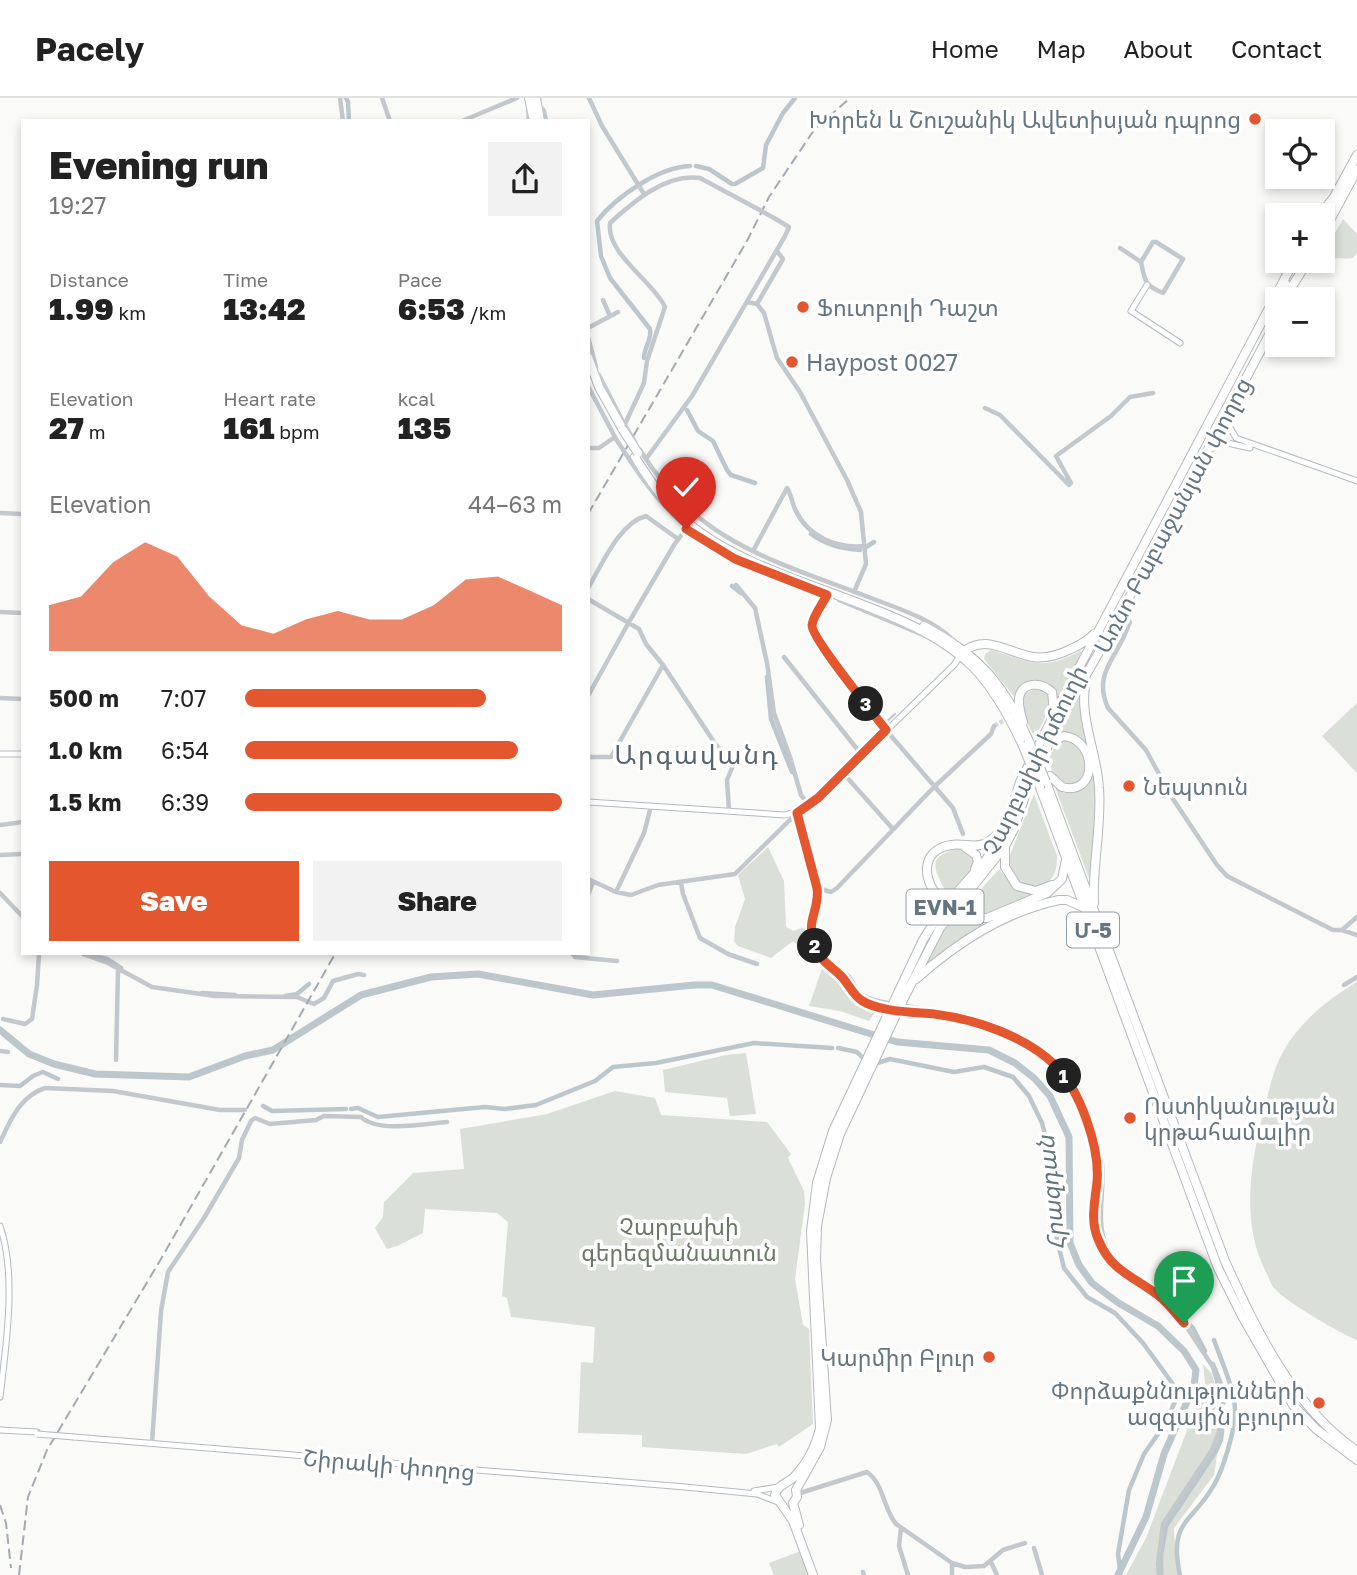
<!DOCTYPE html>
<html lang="en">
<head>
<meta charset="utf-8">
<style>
	body { margin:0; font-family:"Golos Text","Noto Sans Armenian",sans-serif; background:#f2f2f2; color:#222; height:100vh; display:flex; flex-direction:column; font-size:26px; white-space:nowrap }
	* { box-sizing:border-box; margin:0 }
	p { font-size:23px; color:#767676 }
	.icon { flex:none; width:38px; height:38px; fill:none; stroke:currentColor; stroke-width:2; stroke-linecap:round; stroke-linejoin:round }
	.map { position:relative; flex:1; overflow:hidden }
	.panel { position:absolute; left:21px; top:21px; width:569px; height:836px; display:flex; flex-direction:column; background:#fff; border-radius:0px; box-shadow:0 4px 10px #0003 }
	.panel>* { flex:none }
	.controls { position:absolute; left:1265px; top:21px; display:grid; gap:14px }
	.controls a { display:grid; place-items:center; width:70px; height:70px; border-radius:0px; background:#fff; box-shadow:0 4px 10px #0003; font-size:35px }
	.pin { position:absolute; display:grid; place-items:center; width:60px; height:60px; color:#fff; margin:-72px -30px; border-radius:50% 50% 50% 0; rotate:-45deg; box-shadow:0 0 7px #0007 }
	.pin .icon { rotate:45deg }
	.km { position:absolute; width:35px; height:35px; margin:-18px; border-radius:50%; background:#222; color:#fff; font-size:19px; line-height:35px; text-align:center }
	.round { display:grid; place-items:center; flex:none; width:74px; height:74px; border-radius:0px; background:#f2f2f2 }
	.summary { display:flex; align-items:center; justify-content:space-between; height:119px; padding:0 28px }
	h1 { font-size:38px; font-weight:800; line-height:52px }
	.stats { display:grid; grid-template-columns:repeat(3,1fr); gap:10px; height:119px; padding:7px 28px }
	.stats div { display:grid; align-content:center }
	.stats b { font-size:30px; font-weight:800 }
	.stats small { font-size:19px; font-weight:400 }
	.stats p { font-size:19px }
	.chart { height:196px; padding:14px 28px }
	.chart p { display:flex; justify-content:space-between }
	.chart svg { width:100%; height:126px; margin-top:7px; fill:#e4572e; opacity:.7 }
	.action { display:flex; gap:14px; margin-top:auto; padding:14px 28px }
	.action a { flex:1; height:80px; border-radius:0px; background:#e4572e; color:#fff; font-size:28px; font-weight:800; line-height:80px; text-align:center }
	.action a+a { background:#f2f2f2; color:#222 }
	ul { padding:0 28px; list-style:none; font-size:23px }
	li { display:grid; grid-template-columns:112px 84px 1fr; align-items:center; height:52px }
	li i { height:18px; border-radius:9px; background:#e4572e }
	header { display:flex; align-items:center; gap:42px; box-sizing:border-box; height:98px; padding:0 35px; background:#fff; border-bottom:2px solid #e0e0e0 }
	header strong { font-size:33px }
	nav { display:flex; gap:38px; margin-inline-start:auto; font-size:24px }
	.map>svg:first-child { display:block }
	.green { fill:#dadfd7 }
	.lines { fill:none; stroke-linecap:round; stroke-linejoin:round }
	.stream { stroke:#bbc7cb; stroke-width:2 }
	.canal { stroke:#bbc7cb; stroke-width:4.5 }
	.river { stroke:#bbc7cb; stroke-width:7 }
	.street-tunnel { stroke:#d5d9db; stroke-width:4.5; stroke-dasharray:4.5 2; stroke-linecap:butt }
	.secondary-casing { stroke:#b3babf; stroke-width:7 }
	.highway-casing { stroke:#b4b9bd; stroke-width:10 }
	.street { stroke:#c3c8cc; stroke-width:4.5 }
	.secondary { stroke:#fff; stroke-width:5 }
	.highway { stroke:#fff; stroke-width:8 }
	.rail { stroke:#a2aab0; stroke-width:2; stroke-dasharray:10 5; stroke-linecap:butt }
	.secondary-bridge-casing { stroke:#b3babf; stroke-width:7; stroke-linecap:butt }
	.highway-bridge-casing { stroke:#b4b9bd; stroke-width:10; stroke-linecap:butt }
	.street-bridge { stroke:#c3c8cc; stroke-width:4.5 }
	.secondary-bridge { stroke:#fff; stroke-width:5 }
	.highway-bridge { stroke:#fff; stroke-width:8 }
	.route-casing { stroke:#fff; stroke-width:14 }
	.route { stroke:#e4572e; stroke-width:9 }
	.poi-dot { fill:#e4572e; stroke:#fff; stroke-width:2.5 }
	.labels { text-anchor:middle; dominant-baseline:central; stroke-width:7; stroke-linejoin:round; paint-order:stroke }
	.shield { fill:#fff; stroke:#939fa8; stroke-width:2 }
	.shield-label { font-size:21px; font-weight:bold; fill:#657683 }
	.poi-label { font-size:23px; fill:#657683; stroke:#fff; text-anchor:start }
	.street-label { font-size:23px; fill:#657683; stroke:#fff }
	.park-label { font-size:23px; fill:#687a64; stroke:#fff }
	.water-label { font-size:24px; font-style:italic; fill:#60757c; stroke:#fff }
	.quarter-label { font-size:26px; letter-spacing:2px; fill:#57646e; stroke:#fff }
</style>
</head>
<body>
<header>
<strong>Pacely</strong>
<nav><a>Home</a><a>Map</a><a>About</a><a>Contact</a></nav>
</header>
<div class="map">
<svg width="1357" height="1477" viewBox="0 0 1357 1477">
	<rect width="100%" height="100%" fill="#fafaf8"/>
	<path class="green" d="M1343 121 1357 136V155L1353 160C1335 162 1334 156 1319 170L1315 166 1318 163H1323V156Z
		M991 552C1031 564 1041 574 1080 553L1082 554 1057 601 1039 584 1016 601 984 561 985 556Z
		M1037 590 1048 594 1051 606 1048 614 1035 639C1027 626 1019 609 1026 595Z
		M1079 598 1088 646 1086 647 1074 636H1058Z
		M1357 605V675L1322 638Z
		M1068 642 1081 649C1086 663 1088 674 1078 685L1064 687 1053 676 1048 661 1057 646Z
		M1093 668C1097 694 1097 756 1089 780L1055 689 1064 695C1087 695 1088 686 1093 668Z
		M1034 696 1057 758C1057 776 1054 782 1037 790L1020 785 1009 769 1010 757Z
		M768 749 784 783 786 829 793 833 808 828 835 876 855 900 878 910 869 923 840 913 809 908 823 868 793 843 771 860 738 848 734 843 735 829 745 801 738 777Z
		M964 750 976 760 972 776 949 799C934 772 923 756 964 750Z
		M999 771 1015 791 1038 796C1016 805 986 825 965 809Z
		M956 818 973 826 986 827 921 871 946 828Z
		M1357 884V1242C1343 1237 1285 1203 1276 1192 1272 1189 1270 1183 1268 1178 1239 1126 1251 1063 1265 1008 1270 989 1274 969 1284 952 1302 922 1327 902 1357 884Z
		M746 955 756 1016 730 1018 727 1000 665 994 663 972 726 957Z
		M615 993 655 1000 661 1017 767 1024 791 1056 788 1060 804 1093 805 1106 795 1181 803 1227 809 1231 813 1326 779 1349 777 1346 746 1356 642 1349V1337L578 1335 581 1264 593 1265 595 1229 511 1219 507 1200 502 1198 508 1124 497 1115 425 1111 423 1135 397 1148 387 1151 375 1130 383 1119 384 1104 413 1075 464 1071 460 1031 547 1016Z
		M1203 1266 1212 1276 1219 1303V1344L1214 1377 1174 1430 1176 1464 1181 1477H1126L1146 1440 1205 1285Z
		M798 1454 801 1455 809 1477H774L769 1465Z"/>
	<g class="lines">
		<path class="stream" d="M885 625 895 616
			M874 636 881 630"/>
		<path class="canal" d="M346 0 348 4 349 23
			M696 68 709 71 732 86
			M735 86 763 70 766 47 783 15 795 0
			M644 260C644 249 652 242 650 231L610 180 601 158 597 123C617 98 659 69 690 68
			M687 312 698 333 713 343 727 372 731 377 755 385
			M811 436C826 447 841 451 860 452
			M866 449 874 444
			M732 488 741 495
			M767 579 771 621 792 674
			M813 768 819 788
			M821 794C821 809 811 822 814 837 818 859 835 865 848 878 854 883 855 892 861 896 870 902 881 904 892 906
			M94 858 107 861 121 870
			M202 895 235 897
			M285 898 297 896 309 886
			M900 907C958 917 1031 928 1070 978 1082 993 1088 1012 1093 1031 1096 1043 1101 1056 1102 1067 1105 1102 1092 1129 1113 1161 1123 1176 1145 1185 1159 1196
			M838 950 857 954 866 963
			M874 966 890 961 954 974 984 969 1013 979 1029 998 1042 1025 1051 1059 1054 1129 1064 1170 1087 1199 1115 1215 1143 1245 1175 1289 1177 1299 1165 1326 1144 1356 1129 1392 1118 1456 1120 1472
			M0 987 20 988 33 978 43 974 58 981
			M263 1008 272 1013 346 1011
			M351 1011 358 1010 378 1019 485 1009 505 1011 536 1007 595 983 613 969 656 965 754 945 832 950
			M1175 1213 1193 1230 1205 1253
			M1213 1266 1225 1296 1224 1304
			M1161 1477V1457L1166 1428 1216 1353 1221 1342 1224 1313
			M1180 1477C1168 1422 1192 1426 1214 1387 1223 1372 1235 1332 1235 1315 1236 1294 1221 1262 1214 1242"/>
		<path class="river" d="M0 932 29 956 54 966 95 976 189 979 245 958 273 952 361 897 431 879 478 876 593 897 694 887H712L897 944 989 952 1015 965 1034 980 1050 998 1069 1039 1070 1145 1079 1167 1092 1185 1117 1204 1158 1228 1184 1253 1196 1272 1194 1288 1164 1356 1146 1419 1118 1477"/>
		<path class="street-tunnel" d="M994 628 1003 623"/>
		<g class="secondary-casing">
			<path id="secondary" d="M1147 187 1131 213 1180 245
				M1228 318V326L1236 340 1357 383
				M1211 351 1223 344 1250 350
				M0 656H23
				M588 704 785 717 802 712 818 699 954 567 960 558
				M0 1128C17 1177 6 1248 0 1299
				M0 1332 37 1334
				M74 1339 685 1389 757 1396 778 1404
				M754 1393 778 1389"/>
		</g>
		<g class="highway-casing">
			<path id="highway" d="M529 0 534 23
				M536 0 540 23
				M1320 117 1334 99 1357 57
				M1323 135 1357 72
				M1285 185 1283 189 1285 193H1289L1303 171
				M588 259 599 289 623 332
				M635 359C650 383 666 407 688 425 738 466 811 486 871 510 907 524 943 540 972 568 994 590 1010 620 1023 648
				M924 528C978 557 1003 584 1028 641
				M964 553C988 536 1008 555 1033 559 1047 561 1059 557 1071 551 1080 547 1087 543 1094 536
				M1086 582C1078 618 1097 654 1099 690 1102 728 1092 767 1094 805
				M1023 624C1021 617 1018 608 1019 600 1022 583 1041 584 1052 594L1054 613
				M1050 678 1062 689C1098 699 1098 642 1064 638L1050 645
				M1046 684 1225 1163C1257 1233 1292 1308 1357 1353
				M1041 692 1218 1170 1242 1218 1293 1307 1316 1331 1357 1362
				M965 749 976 757 978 764 975 771
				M1005 750V769L1017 788 1036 793 1052 787
				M942 802C922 785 919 752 951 747 962 745 974 750 984 746 991 743 997 737 1002 732
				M961 814 972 820H987L1047 795 1062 781 1066 762
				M916 881C958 844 1004 814 1059 802H1067L1085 810
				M896 899 923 842 943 810 985 763 998 745 1007 727 1020 684 1054 617 1294 163
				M903 902 940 830 1005 748 1014 731 1028 689 1062 619 1114 528 1278 220
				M799 1427 793 1405 797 1399 796 1392 820 1349 827 1322 816 1162 817 1128 826 1080 840 1036
				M813 1477 793 1423 775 1397C778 1386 787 1386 794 1379 807 1365 816 1348 820 1330L811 1133 817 1085 833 1033"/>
		</g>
		<path class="street" d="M340 0 343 23
			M382 0 390 23
			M589 0 602 28 644 96
			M538 5 544 13 546 23
			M528 6 529 23
			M462 23 517 0
			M1153 144H1156L1183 161 1163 195C1144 187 1145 183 1141 164Z
			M1120 150 1141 164
			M603 202 610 218
			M747 204 757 206 764 215 777 260 800 294 847 382 861 414 866 466 854 494
			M757 206 783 161 777 153
			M588 230 618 214
			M588 239 596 269
			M599 277 622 322
			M588 288 616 341
			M985 310 1000 317 1069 387
			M625 326 644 285 647 263 665 209C653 183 606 156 610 125 633 104 666 75 700 80L756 110
			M588 350H599L615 339
			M640 352C697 445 775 463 871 500 897 510 932 521 952 541
			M646 361 692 298 785 138 789 129 774 120
			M631 364C662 411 697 446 750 466
			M1069 387 1071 385 1056 358 1111 318 1130 299 1153 295
			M0 415 23 416
			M753 453 787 390C791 396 792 404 795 411 807 438 836 451 865 448
			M736 487 755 510 767 565 774 615 790 659 801 697 809 707
			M588 490C602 467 619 425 646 418L678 441
			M827 497 812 525 813 533 831 561 886 632 953 710 963 736
			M588 501 639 531 646 546 663 567 716 647 732 665V670L727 682 729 713
			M839 502 928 539
			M0 514 23 515
			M1120 515 1130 524 1125 536
			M1114 528 1125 536C1112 565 1094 578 1108 610L1146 652 1171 698 1217 767 1227 778 1333 832H1342L1357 837
			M784 559 861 656
			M588 598 629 524 674 447 686 431
			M0 600 23 601
			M588 659H611L663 567
			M843 675 893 731
			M797 715 817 790 819 802 810 825 813 845 821 859 830 870 839 876 861 902 890 910
			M0 727 23 724
			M0 757 23 756
			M588 781 616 794 631 797 658 787 735 776 797 715
			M681 785 683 796 700 840 728 856 757 866
			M818 790 831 794 837 790 934 689 991 636 994 628
			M616 794 644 735 651 708
			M0 795 23 819
			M588 797 593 784
			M1342 832 1357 819
			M83 856 108 865 152 889 215 898 297 899 314 906 324 900 333 883 358 876 364 877
			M573 856 575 859 617 863
			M1344 887 1357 879
			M899 912 950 919 1004 936 1044 958 1066 979 1080 1003 1093 1048 1097 1085 1093 1125 1104 1153 1115 1170 1160 1199 1184 1225 1213 1269 1223 1303 1219 1334 1212 1352 1163 1426 1158 1466 1159 1477
			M3 921 25 926 32 921 37 887 39 856
			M0 953 8 954
			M116 962 118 871
			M0 1044C10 1023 20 998 45 990L113 993 220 1012H245
			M152 1345 161 1213 168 1174 204 1120 239 1060 242 1042 251 1023 255 1020 270 1026 316 1022 324 1018 361 1019C377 1035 425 1026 447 1024
			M797 1396 867 1374C884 1386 883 1410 896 1426L952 1465 965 1469 984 1468 1003 1452 1025 1445
			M901 1430 899 1448 908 1477
			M1034 1450 1042 1477
			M991 1464 997 1477
			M863 1474 864 1477
			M952 1477V1465"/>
		<use href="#secondary" class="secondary"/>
		<use href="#highway" class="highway"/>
		<path class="rail" d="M588 416 748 141 769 99 814 32 850 0
			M0 1407 6 1425 11 1470
			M19 1477 28 1399 47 1352 161 1161 335 856"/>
		<g class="secondary-bridge-casing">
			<path id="secondary-bridge" d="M37 1336 74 1339"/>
		</g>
		<g class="highway-bridge-casing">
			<path id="highway-bridge" d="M623 332 638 355
				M1028 641 1046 684
				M1023 648 1041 692
				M942 802 959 817
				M833 1033 896 899
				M840 1036 903 902"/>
		</g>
		<path class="street-bridge" d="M756 110 774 120
			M626 329 635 344
			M616 341 631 364"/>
		<use href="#secondary-bridge" class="secondary-bridge"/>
		<use href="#highway-bridge" class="highway-bridge"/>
	</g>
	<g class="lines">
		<g class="route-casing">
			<path id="route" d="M686 431 735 461 827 497C823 505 813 518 812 527 811 540 874 616 886 632L818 700 797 715 817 790C820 810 807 821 813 841 818 863 828 865 841 878 848 885 853 897 861 902 878 914 914 914 934 916 975 921 1025 938 1055 967 1080 992 1100 1049 1097 1084 1095 1103 1090 1123 1098 1141 1111 1174 1134 1178 1159 1198 1168 1205 1176 1216 1184 1225"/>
		</g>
		<use href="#route" class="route"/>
	</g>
	<g class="poi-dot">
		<circle cx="1255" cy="21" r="7"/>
		<circle cx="803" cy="209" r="7"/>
		<circle cx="792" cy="264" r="7"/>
		<circle cx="1129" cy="688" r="7"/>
		<circle cx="1130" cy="1020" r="7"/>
		<circle cx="989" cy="1259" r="7"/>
		<circle cx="1319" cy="1305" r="7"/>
	</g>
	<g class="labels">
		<g class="shield">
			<rect x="906.5" y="791.5" width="77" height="35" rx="5"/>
			<rect x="1067" y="814.5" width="52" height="35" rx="5"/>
		</g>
		<g class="shield-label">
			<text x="945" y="809">EVN-1</text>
			<text x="1093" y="832">Մ-5</text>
		</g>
		<g class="poi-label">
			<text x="1241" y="21" text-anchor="end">Խորեն և Շուշանիկ Ավետիսյան դպրոց</text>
			<text x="817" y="209">Ֆուտբոլի Դաշտ</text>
			<text x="806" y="264">Haypost 0027</text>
			<text x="1143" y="688">Նեպտուն</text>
			<text x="1144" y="1007">Ոստիկանության<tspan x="1144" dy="26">կրթահամալիր</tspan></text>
			<text x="975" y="1259" text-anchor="end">Կարմիր Բլուր</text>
			<text x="1305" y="1292" text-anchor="end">Փորձաքննությունների<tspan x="1305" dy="26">ազգային բյուրո</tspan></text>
		</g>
		<g class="street-label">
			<text transform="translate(1172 417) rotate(-62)">Առնո Բաբաջանյան փողոց</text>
			<text transform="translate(1034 662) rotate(-64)">Չարբախի խճուղի</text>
			<text transform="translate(389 1366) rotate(5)">Շիրակի փողոց</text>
		</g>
		<g class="park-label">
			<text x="679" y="1128">Չարբախի<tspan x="679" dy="26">գերեզմանատուն</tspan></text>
		</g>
		<g class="water-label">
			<text transform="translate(1050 1095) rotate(-96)">Հրազդան</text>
		</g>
		<g class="quarter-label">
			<text x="697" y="656">Արգավանդ</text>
		</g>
	</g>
</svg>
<div class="controls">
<a><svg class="icon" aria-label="locate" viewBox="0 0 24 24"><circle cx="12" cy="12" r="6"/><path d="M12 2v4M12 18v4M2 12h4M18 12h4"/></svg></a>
<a>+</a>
<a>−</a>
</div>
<div class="pin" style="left:1184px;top:1225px;background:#1e9e55"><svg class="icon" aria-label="arrive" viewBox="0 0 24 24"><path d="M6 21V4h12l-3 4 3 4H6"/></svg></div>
<div class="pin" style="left:686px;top:431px;background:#d93025"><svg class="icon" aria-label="check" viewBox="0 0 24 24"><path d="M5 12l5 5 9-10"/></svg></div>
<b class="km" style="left:1064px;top:978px">1</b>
<b class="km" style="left:815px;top:848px">2</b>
<b class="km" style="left:866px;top:606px">3</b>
<section class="panel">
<div class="summary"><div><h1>Evening run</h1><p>19:27</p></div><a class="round"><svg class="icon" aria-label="share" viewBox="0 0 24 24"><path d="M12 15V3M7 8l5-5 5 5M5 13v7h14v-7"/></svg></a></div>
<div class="stats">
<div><p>Distance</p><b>1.99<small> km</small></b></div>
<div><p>Time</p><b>13:42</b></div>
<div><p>Pace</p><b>6:53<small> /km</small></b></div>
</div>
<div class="stats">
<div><p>Elevation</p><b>27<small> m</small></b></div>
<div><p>Heart rate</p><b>161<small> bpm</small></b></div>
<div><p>kcal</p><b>135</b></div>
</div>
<div class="chart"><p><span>Elevation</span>44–63 m</p>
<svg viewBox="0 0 160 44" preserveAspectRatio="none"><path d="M0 44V28L10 25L20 13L30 6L40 11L50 25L60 35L70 38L80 33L90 30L100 33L110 33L120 28L130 19L140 18L150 23L160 28V44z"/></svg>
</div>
<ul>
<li><b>500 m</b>7:07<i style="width:76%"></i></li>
<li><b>1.0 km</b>6:54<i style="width:86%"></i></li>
<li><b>1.5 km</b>6:39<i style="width:100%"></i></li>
</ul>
<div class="action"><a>Save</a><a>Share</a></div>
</section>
</div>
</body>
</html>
